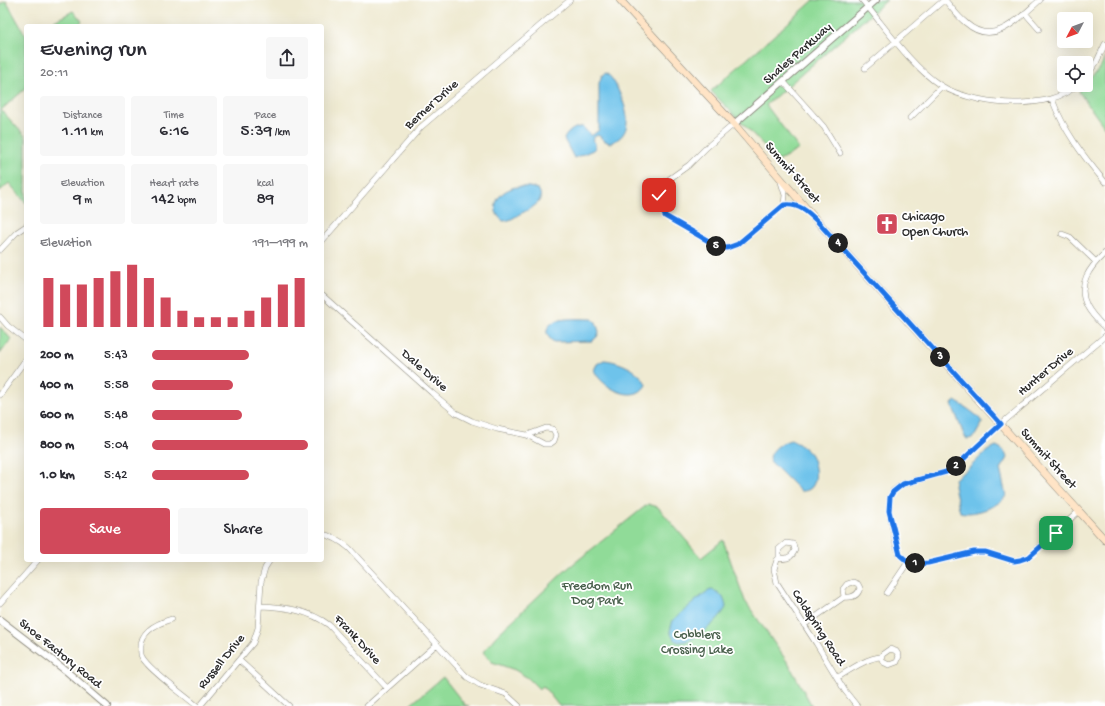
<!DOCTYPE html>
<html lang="en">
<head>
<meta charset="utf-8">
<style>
	body { margin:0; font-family:"Gochi Hand",sans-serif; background:#f7f7f7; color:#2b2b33; height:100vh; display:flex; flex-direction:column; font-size:15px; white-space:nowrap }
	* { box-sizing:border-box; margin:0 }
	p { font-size:13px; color:#7c7c81 }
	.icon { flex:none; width:22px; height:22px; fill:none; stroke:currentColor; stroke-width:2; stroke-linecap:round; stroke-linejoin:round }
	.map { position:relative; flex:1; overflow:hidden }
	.side { position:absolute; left:24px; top:24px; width:300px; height:538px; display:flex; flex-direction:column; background:#fff; border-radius:4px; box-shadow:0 4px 16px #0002 }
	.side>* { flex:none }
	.needle { width:26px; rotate:229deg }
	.tools { position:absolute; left:1057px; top:12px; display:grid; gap:8px }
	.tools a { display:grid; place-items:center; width:36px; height:36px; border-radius:4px; background:#fff; box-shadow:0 4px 16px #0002; font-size:20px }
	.pin { position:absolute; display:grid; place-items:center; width:34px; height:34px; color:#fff; margin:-17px; border-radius:8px; box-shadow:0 2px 6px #0006 }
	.km { position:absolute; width:20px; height:20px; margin:-10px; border-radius:50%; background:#222; color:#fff; font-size:11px; line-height:20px; text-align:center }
	.round { display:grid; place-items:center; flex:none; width:42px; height:42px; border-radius:4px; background:#f7f7f7 }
	.headline { display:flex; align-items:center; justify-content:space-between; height:68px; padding:0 16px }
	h1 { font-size:22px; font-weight:600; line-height:30px }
	.figures { display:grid; grid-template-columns:repeat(3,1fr); gap:6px; height:68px; padding:4px 16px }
	.figures div { display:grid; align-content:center; border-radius:4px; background:#f7f7f7; text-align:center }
	.figures b { font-size:17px; font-weight:600 }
	.figures small { font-size:11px; font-weight:400 }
	.figures p { font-size:11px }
	.chart { height:112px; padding:8px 16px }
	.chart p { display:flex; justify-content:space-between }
	.chart svg { width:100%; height:72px; margin-top:4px; stroke:#d1495b; stroke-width:6 }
	.action { display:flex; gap:8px; margin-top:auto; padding:8px 16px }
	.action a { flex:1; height:46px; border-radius:4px; background:#d1495b; color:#fff; font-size:16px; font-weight:600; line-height:46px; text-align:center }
	.action a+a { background:#f7f7f7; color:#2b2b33 }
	ul { padding:0 16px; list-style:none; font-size:13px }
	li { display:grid; grid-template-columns:64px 48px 1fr; align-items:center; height:30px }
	li i { height:10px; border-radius:5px; background:#d1495b }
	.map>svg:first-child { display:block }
	.green { fill:#90db98; stroke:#5e8362 }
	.water { fill:#6ec3eb; stroke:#4c778b }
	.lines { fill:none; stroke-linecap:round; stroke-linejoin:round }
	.minor-casing { stroke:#8d8a7e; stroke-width:6 }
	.tertiary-casing { stroke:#8d8a7e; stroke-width:8 }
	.secondary-casing { stroke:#8d8a7e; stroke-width:8 }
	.minor { stroke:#fff; stroke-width:5 }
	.tertiary { stroke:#fff; stroke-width:6 }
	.secondary { stroke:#ffe4c6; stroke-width:7 }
	.route-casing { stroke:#fff; stroke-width:8 }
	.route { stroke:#1a73e8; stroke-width:5 }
	.labels { text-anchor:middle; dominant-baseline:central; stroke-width:3.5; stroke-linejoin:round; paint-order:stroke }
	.street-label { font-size:13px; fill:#2b2b2b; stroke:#fff }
	.poi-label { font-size:13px; fill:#2b2b2b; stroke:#fff; text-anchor:start }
	.park-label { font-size:13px; fill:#49604c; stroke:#fff }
</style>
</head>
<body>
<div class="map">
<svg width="1105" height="706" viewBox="0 0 1105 706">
	<rect width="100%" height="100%" fill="#fff"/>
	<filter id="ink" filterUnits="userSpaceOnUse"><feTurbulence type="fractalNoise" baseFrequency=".025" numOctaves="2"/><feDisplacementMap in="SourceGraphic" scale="8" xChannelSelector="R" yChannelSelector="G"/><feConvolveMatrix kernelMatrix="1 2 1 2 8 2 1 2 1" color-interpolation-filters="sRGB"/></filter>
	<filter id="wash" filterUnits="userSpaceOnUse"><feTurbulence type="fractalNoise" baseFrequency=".012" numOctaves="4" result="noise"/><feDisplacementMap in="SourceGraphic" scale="16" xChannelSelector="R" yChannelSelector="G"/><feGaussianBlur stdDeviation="0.9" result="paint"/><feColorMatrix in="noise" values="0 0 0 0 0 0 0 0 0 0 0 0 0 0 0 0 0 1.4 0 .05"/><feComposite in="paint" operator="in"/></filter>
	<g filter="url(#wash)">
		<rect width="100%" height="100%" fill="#efead2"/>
		<path class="green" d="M814 0H887L766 105 799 149 779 161 711 91Z
			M6 1 26 36V88L1 110 26 137V203L9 183 0 191V4Z
			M73 11 82 21 78 26H45Z
			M1105 57V128L1079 92 1101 66Z
			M0 327 11 339 0 354Z
			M648 504 658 507 701 558 723 540 745 601 788 663 812 706H559L543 686 539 689 528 678 515 670 492 662 483 652 496 636 567 569Z
			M443 677 465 705 469 706H409Z"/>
		<path class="water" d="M606 73C614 79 616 86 620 94 628 112 634 135 610 143L605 141 598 135 594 137 592 140 595 143V148L593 150 574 158 564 139C567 132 575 126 583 127L591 136 599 130V83L602 75Z
			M529 187 538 189C546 201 533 207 524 212 516 215 512 221 503 221 490 211 495 195 510 189 515 186 523 187 529 187Z
			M592 319 596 322 599 332 597 337 592 341 554 342C542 334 546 323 560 320 568 318 584 319 592 319Z
			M604 360C618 361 641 370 646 385 634 406 600 386 594 370L597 364Z
			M955 401C960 404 983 417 982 424 981 426 978 430 977 432 975 437 971 439 967 439L964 435 953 407 952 404Z
			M791 440C798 443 807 449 811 455 817 467 820 493 800 491L770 461C769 450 782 442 791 440Z
			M996 446C1002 448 1006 453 1007 458L1000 469 1006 496C998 507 973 516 960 512L954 486 955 479C959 475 963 473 968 469 977 461 984 451 996 446Z
			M711 590C721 592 724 597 726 607 721 619 690 647 676 641 673 639 671 634 670 631L673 620 705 593Z"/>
	</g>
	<g filter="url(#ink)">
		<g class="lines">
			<g class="minor-casing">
				<path id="minor" d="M862 0C885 27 911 66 940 85 960 98 997 104 1020 103 1041 102 1061 99 1077 85
					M945 0C952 8 958 17 966 23 994 48 1019 18 1040 0
					M1025 13 1039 29
					M865 68 944 0
					M1086 77 1096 63 1105 44
					M783 81 824 127 840 153
					M1052 99C1064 131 1083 156 1105 182
					M910 118 942 86
					M734 124 707 147 689 165 665 182 659 193V204L665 216 719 247 727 248 738 244 784 205
					M781 182 785 195 784 205 792 204 806 210
					M1062 234 1070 237 1096 262
					M322 241 421 127 570 0
					M0 250 17 232 26 226
					M1105 253C1090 267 1076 285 1087 306 1091 314 1099 322 1105 328
					M322 295 432 393 456 413 472 421 497 429 527 435 544 444H550L554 441 556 435 553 429 546 428 527 435
					M0 317 8 326 26 340
					M0 395 26 359
					M1079 511 1029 557 1014 561 985 552H974L928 563H917L908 562 900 555 896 544 889 511 890 497 893 491 903 484 946 472 956 466 1001 424 1105 336
					M322 534C332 536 341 541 349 548L467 677 480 685 506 694 519 706
					M779 558C787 560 792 557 795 550L793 544 786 543 779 549V558L777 560 774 569 777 583 816 643 845 691 857 706
					M887 593 908 562
					M0 603 38 560
					M260 606C285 607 309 610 329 625L387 688
					M172 619C158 623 140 631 141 648 141 651 140 654 142 657 149 670 184 695 197 706
					M804 625 844 597C852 598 858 596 860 588L858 584 853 582 847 584 843 589 844 597
					M239 660 289 706
					M837 678C848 671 868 657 881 657L883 654 890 649 896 651 899 656 897 662 889 665 883 662 881 657
					M200 706 253 643 258 628 261 582 265 568 270 560
					M367 706 437 644"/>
			</g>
			<g class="tertiary-casing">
				<path id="tertiary" d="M734 124 876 0
					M0 620 65 670 107 706"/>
			</g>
			<g class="secondary-casing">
				<path id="secondary" d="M620 0 734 124 818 222 1105 540"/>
			</g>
			<use href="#minor" class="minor"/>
			<use href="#tertiary" class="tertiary"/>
			<use href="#secondary" class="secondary"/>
		</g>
	</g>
	<g class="lines" filter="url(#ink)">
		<g class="route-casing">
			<path id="route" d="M659 195V204L665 216 719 247 727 248 738 244 784 205C799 203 808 212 818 222L1001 424 956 466 946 472 903 484 893 492 890 497 889 511 900 555 908 562 917 564 928 563 974 552H985L1014 561 1020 560 1029 557 1056 533"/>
		</g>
		<use href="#route" class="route"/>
	</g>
	<defs>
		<g id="church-square" transform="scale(1.15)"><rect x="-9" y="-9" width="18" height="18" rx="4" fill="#d1495b" stroke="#fff"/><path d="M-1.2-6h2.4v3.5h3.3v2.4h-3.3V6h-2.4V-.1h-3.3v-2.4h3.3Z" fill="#fff"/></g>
	</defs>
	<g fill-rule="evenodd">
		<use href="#church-square" x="887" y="224"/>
	</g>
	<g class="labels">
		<g class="street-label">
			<text transform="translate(798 54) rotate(-41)">Shales Parkway</text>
			<text transform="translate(432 105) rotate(-42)">Berner Drive</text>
			<text transform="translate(792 173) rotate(49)">Summit Street</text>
			<text transform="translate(424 371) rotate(41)">Dale Drive</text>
			<text transform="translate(1046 372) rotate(-40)">Hunter Drive</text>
			<text transform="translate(1048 459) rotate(48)">Summit Street</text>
			<text transform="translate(818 628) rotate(57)">Coldspring Road</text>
			<text transform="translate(357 640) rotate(47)">Frank Drive</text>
			<text transform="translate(60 654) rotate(39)">Shoe Factory Road</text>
			<text transform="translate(222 662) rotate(-51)">Russell Drive</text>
		</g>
		<g class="poi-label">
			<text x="902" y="217">Chicago<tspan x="902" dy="15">Open Church</tspan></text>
		</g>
		<g class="park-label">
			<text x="597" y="586">Freedom Run<tspan x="597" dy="15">Dog Park</tspan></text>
			<text x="697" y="635">Cobblers<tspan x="697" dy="15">Crossing Lake</tspan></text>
		</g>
	</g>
</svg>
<div class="tools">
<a><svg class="needle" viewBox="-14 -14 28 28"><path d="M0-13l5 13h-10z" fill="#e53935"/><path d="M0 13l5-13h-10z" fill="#7c7c81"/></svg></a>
<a><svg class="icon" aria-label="locate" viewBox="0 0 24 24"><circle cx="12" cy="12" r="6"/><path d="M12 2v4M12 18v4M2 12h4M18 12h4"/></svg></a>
</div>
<div class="pin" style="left:1056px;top:533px;background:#1e9e55"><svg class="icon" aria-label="arrive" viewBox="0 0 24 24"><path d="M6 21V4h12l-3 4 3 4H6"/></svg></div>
<div class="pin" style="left:659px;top:195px;background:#d93025"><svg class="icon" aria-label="check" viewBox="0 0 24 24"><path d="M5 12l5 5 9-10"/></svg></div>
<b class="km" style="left:915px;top:563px">1</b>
<b class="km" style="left:956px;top:466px">2</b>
<b class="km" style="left:940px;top:357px">3</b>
<b class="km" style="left:838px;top:243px">4</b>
<b class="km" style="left:716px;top:246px">5</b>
<section class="side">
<div class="headline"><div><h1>Evening run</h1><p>20:11</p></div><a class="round"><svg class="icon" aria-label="share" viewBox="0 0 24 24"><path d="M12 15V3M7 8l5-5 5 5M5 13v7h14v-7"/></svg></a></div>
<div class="figures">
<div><p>Distance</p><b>1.11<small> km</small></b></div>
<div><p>Time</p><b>6:16</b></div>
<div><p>Pace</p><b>5:39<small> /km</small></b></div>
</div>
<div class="figures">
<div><p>Elevation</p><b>9<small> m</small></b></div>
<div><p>Heart rate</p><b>142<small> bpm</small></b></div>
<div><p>kcal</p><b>89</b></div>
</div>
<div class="chart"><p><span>Elevation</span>191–199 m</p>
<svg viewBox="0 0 160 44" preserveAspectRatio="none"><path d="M5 44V14M15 44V18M25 44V18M35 44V14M45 44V10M55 44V6M65 44V14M75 44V26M85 44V34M95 44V38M105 44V38M115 44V38M125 44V34M135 44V26M145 44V18M155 44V14"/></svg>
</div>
<ul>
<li><b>200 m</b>5:43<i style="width:62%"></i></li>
<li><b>400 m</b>5:58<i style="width:52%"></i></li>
<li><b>600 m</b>5:48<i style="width:58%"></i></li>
<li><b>800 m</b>5:04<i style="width:100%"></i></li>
<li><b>1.0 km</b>5:42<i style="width:62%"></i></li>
</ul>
<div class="action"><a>Save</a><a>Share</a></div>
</section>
</div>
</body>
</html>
